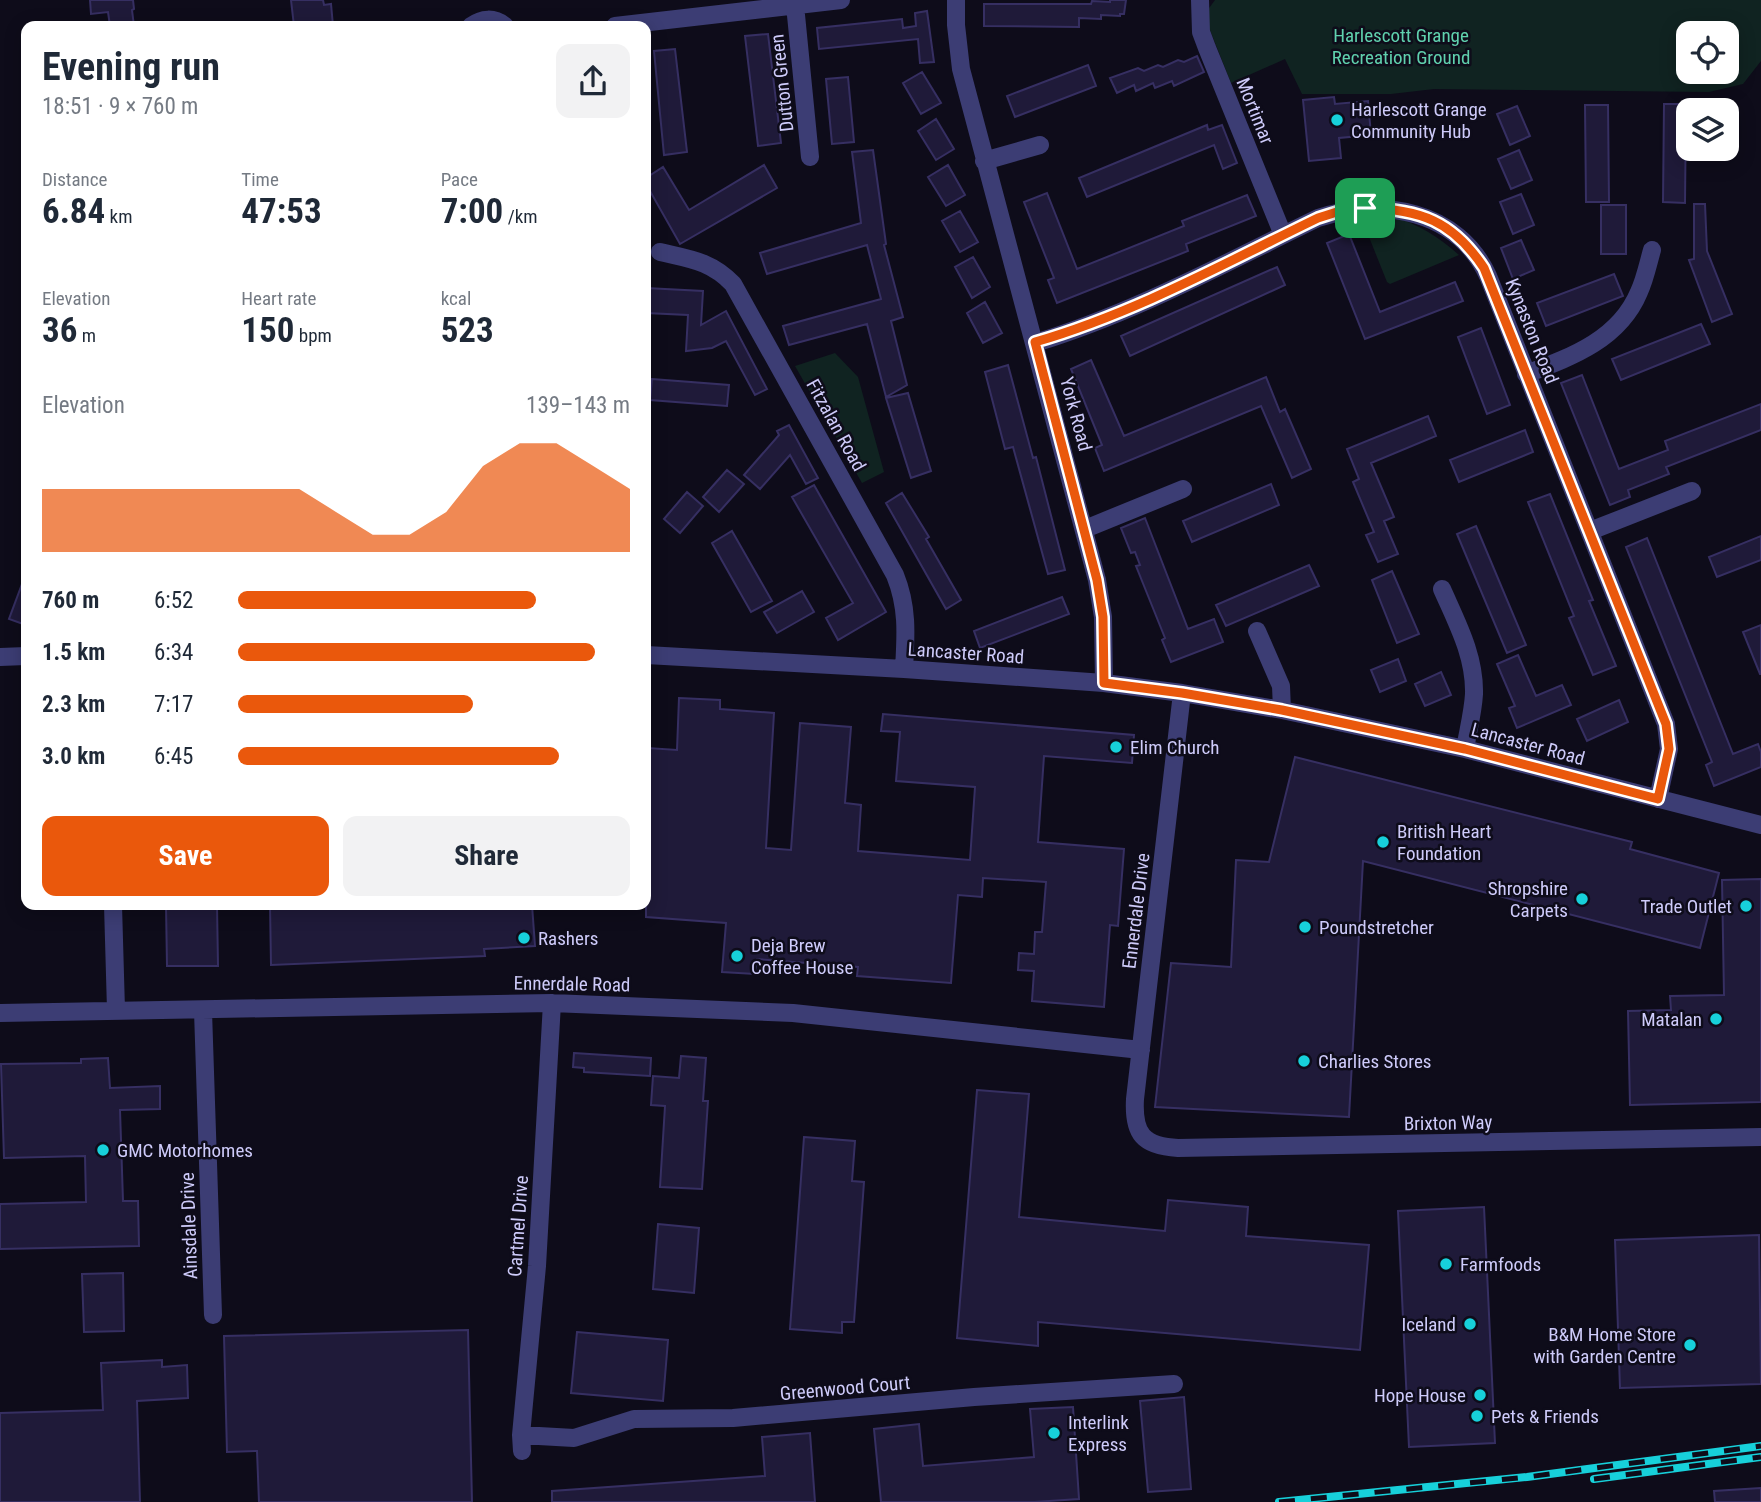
<!DOCTYPE html>
<html lang="en">
<head>
<meta charset="utf-8">
<style>
	body { margin:0; font-family:"Roboto Condensed",sans-serif; background:#f2f2f3; color:#1f2937; height:100vh; display:flex; flex-direction:column; font-size:26px; white-space:nowrap }
	* { box-sizing:border-box; margin:0 }
	p { font-size:23px; color:#747a83 }
	.icon { flex:none; width:38px; height:38px; fill:none; stroke:currentColor; stroke-width:2; stroke-linecap:round; stroke-linejoin:round }
	.map { position:relative; flex:1; overflow:hidden }
	.panel { position:absolute; left:21px; top:21px; width:630px; height:889px; display:flex; flex-direction:column; background:#fff; border-radius:14px; box-shadow:0 4px 18px #0003 }
	.panel>* { flex:none }
	.controls { position:absolute; left:1676px; top:21px; display:grid; gap:14px }
	.controls a { display:grid; place-items:center; width:63px; height:63px; border-radius:14px; background:#fff; box-shadow:0 4px 18px #0003; font-size:35px }
	.pin { position:absolute; display:grid; place-items:center; width:60px; height:60px; color:#fff; margin:-30px; border-radius:14px; box-shadow:0 4px 10px #0006 }
	.round { display:grid; place-items:center; flex:none; width:74px; height:74px; border-radius:14px; background:#f2f2f3 }
	.overview { display:flex; align-items:center; justify-content:space-between; height:119px; padding:0 21px }
	h1 { font-size:38px; font-weight:700; line-height:52px }
	.metrics { display:grid; grid-template-columns:repeat(3,1fr); gap:10px; height:119px; padding:7px 21px }
	.metrics div { display:grid; align-content:center }
	.metrics b { font-size:35px; font-weight:700 }
	.metrics small { font-size:19px; font-weight:400 }
	.metrics p { font-size:19px }
	.chart { height:196px; padding:14px 21px }
	.chart p { display:flex; justify-content:space-between }
	.chart svg { width:100%; height:126px; margin-top:7px; fill:#ea580c; opacity:.7 }
	.primary-button { display:flex; gap:14px; margin-top:auto; padding:14px 21px }
	.primary-button a { flex:1; height:80px; border-radius:14px; background:#ea580c; color:#fff; font-size:28px; font-weight:700; line-height:80px; text-align:center }
	.primary-button a+a { background:#f2f2f3; color:#1f2937 }
	ul { padding:0 21px; list-style:none; font-size:23px }
	li { display:grid; grid-template-columns:112px 84px 1fr; align-items:center; height:52px }
	li i { height:18px; border-radius:9px; background:#ea580c }
	.map>svg:first-child { display:block }
	.green { fill:#102321; fill-rule:evenodd }
	.building { fill:#1f1a39; stroke:#362f62; stroke-width:2 }
	.lines { fill:none; stroke-linecap:round; stroke-linejoin:round }
	.minor { stroke:#3c3d74; stroke-width:18 }
	.rail-casing { stroke:#17d0da; stroke-width:8 }
	.rail { stroke:#0e0c1a; stroke-width:5; stroke-dasharray:16; stroke-linecap:butt }
	.route-casing { stroke:#fff; stroke-width:14 }
	.route { stroke:#ea580c; stroke-width:9 }
	.poi-dot { fill:#17d0da; stroke:#0e0c1a; stroke-width:2.5 }
	.labels { text-anchor:middle; dominant-baseline:central; stroke-width:5; stroke-linejoin:round; paint-order:stroke }
	.park-label { font-size:19px; fill:#60d1ae; stroke:#0e0c1a }
	.street-label { font-size:19px; fill:#cecbfa; stroke:#0e0c1a }
	.poi-label { font-size:19px; fill:#cecbfa; stroke:#0e0c1a; text-anchor:start }
</style>
</head>
<body>
<div class="map">
<svg width="1761" height="1502" viewBox="0 0 1761 1502">
	<rect width="100%" height="100%" fill="#0e0c1a"/>
	<path class="green" d="M1215 0H1761V61L1743 84 1709 92 1434 89 1391 94H1302L1285 59 1231 83 1204 15ZM1689 33H1727V72H1689Z
		M1392 216C1419 225 1438 236 1459 255L1390 284 1387 282 1361 217Z
		M835 353 858 377 884 472 862 483 795 366Z"/>
	<path class="building" d="M90 0H133L134 9 132 10 134 26H110L108 12 91 14Z
		M291 0H323L324 5 331 4 333 26H294Z
		M1110 0H1126L1124 14H1120V16L1101 15V19L1079 18V27L984 26V4H1091L1092 1 1110 2Z
		M927 11 934 62 920 63 918 39 819 49 817 28 902 19 903 28 916 26 915 13Z
		M768 34 781 143 758 146 745 36Z
		M675 49 687 152 664 155 654 51Z
		M1197 56 1204 72 1174 86 1172 81 1155 88 1153 83 1136 91 1134 85 1117 93 1110 78 1138 68 1144 71 1158 65 1163 67 1178 60 1184 62Z
		M1088 65 1096 86 1015 117 1007 96Z
		M922 72 941 103 921 114 903 83Z
		M848 77 854 142 832 144 826 79Z
		M1334 97 1335 104 1368 101 1371 135 1339 138 1341 158 1309 161 1303 100Z
		M1664 104H1686L1685 203 1663 202Z
		M1585 105H1608L1609 202H1586Z
		M1517 106 1530 136 1510 145 1497 114Z
		M936 119 954 149 936 160 918 131Z
		M1207 125 1208 130 1222 125 1237 163 1223 169 1214 145 1087 197 1079 178Z
		M873 150 886 244 884 245 903 317 891 321 907 385 886 397 867 324 789 345 783 326 881 299 867 245 767 274 760 253 861 223 852 152Z
		M1519 150 1532 180 1511 189 1498 159Z
		M764 165 777 188 680 244 646 184V178L663 167 689 210Z
		M948 165 965 195 946 206 928 177Z
		M1047 193 1077 269 1184 226 1182 221 1247 195 1256 216 1186 244 1188 251 1057 303 1048 280 1054 278 1024 202Z
		M1521 194 1534 225 1513 234 1500 202Z
		M1694 204H1705L1707 251 1732 314 1712 322 1689 260 1694 259Z
		M1601 205H1626V254H1601Z
		M960 211 978 242 960 252 942 221Z
		M1349 234 1380 312 1455 282 1463 301 1365 339 1327 243Z
		M1521 240 1534 270 1513 279 1501 248Z
		M973 257 990 287 972 298 955 267Z
		M1277 267 1285 285 1130 356 1121 336Z
		M1614 274 1623 296 1546 326 1537 303Z
		M646 288 703 291 701 325 726 311 767 389 755 395 726 341 712 348 686 351 688 315 646 313Z
		M985 302 1002 333 983 343 967 313Z
		M1701 324 1710 344 1621 380 1612 359Z
		M1481 328 1510 405 1487 414 1458 337Z
		M1091 360 1124 436 1266 377 1280 412 1285 409 1311 469 1292 478 1261 406 1104 471 1095 448 1102 445 1071 369Z
		M1008 365 1033 458 1036 457 1065 570 1048 574 1013 447 1005 449 985 372Z
		M1582 375 1619 469 1668 450 1665 441 1761 404V430L1666 467 1669 474 1628 490 1630 497 1610 505 1561 383Z
		M652 379 729 385 727 406 650 400Z
		M908 393 931 471 911 478 886 398Z
		M1428 416 1436 436 1371 463 1394 517 1384 521 1398 554 1378 562 1366 535 1374 532 1353 482 1359 479 1347 449Z
		M789 425 818 478 806 484 790 455 760 489 744 475 779 435 777 431Z
		M1525 430 1533 452 1459 482 1450 460Z
		M727 470 744 484 719 512 703 497Z
		M1271 484 1279 505 1192 542 1183 521Z
		M814 485 886 612 838 640 826 618 853 603 792 497Z
		M687 492 703 506 680 533 664 519Z
		M902 493 929 537 926 539 961 600 946 609 886 503Z
		M1550 494 1593 600 1589 601 1616 666 1593 675 1569 618 1574 616 1528 502Z
		M1145 518 1188 629 1214 619 1223 642 1171 662 1162 640 1165 638 1136 566 1140 565 1135 552 1131 553 1121 528Z
		M1476 526 1526 645 1507 653 1457 534Z
		M732 531 772 601 751 612 712 543Z
		M1761 536V560L1717 577 1709 557Z
		M1647 538 1733 754 1758 744 1761 752V767L1714 786 1706 765 1712 762 1626 547Z
		M1309 565 1319 586 1226 626 1216 605Z
		M1392 571 1419 634 1397 643 1372 580Z
		M25 576H26V625L9 619Z
		M802 591 814 612 777 633 764 612Z
		M1062 597 1069 614 980 648 974 631Z
		M1761 625V674H1760L1743 632Z
		M1518 655 1536 696 1562 685 1571 705 1517 728 1509 708 1515 706 1497 664Z
		M1398 659 1406 681 1380 692 1371 670Z
		M1441 672 1451 695 1425 706 1415 684Z
		M679 698 720 700V709L774 713 766 848 791 850 800 723 851 727 845 803 861 805 858 851 970 860 975 787 896 781 900 732 881 731 883 714 1134 735 1132 763 1044 756 1038 842 1124 849 1118 926 1110 925 1104 1007 1032 1001 1034 971 1018 970 1019 953 1034 954 1035 932H1042L1046 882 983 878 982 897 958 895 951 983 857 976 858 967 757 959 755 974 722 972 726 923 646 917V786L648 748 677 750Z
		M1619 700 1628 722 1587 741 1577 719Z
		M1295 757 1632 842 1630 849 1719 873 1700 948 1363 861 1349 1117 1155 1107 1171 963 1231 967 1236 860 1269 862Z
		M1761 879V1102L1630 1105 1628 1011 1671 1010 1670 996 1724 995 1722 880Z
		M166 905H217L218 966H167Z
		M270 905H532L535 946 484 949 485 956 271 965Z
		M574 1053 651 1058 650 1076 584 1072V1068L573 1067Z
		M681 1056 706 1058 703 1101H708L702 1189 660 1187 665 1106 651 1105 653 1076 679 1078Z
		M108 1058 110 1088 160 1086V1109L120 1110 123 1201H138L139 1246 0 1249V1204L86 1202 85 1156 4 1158 1 1064 81 1063V1059Z
		M977 1090 1029 1094 1019 1217 1165 1231 1168 1200 1248 1207 1246 1236 1369 1245 1360 1350 1038 1322V1346L957 1338Z
		M804 1137 855 1141 852 1181 864 1182 854 1322H842V1333L790 1329Z
		M1484 1207 1495 1443 1409 1447 1398 1211Z
		M658 1224 699 1228 694 1293 653 1289Z
		M1759 1235 1761 1384 1620 1388 1615 1240Z
		M123 1273 124 1331 84 1332 82 1274Z
		M468 1330 472 1502H259L257 1451 227 1452 224 1336Z
		M577 1332 668 1340 663 1401 571 1393Z
		M162 1360V1367L187 1365 188 1398 137 1401 140 1502H0V1413L103 1410 101 1363Z
		M1184 1397 1191 1489 1148 1492 1140 1401Z
		M1073 1407 1079 1499 1034 1502H881L874 1429 919 1424 923 1466 1034 1457 1030 1409Z
		M810 1433 815 1502H552V1491L765 1476 762 1437Z
		M1761 1488V1502H1715L1714 1491Z"/>
	<g class="lines">
		<path class="minor" d="M956 0V25L961 69 1097 580 1103 617 1104 683
			M1200 0 1201 32 1207 48 1283 235
			M795 5 810 157
			M471 26C482 18 494 17 505 26
			M615 26 841 0
			M984 161 1040 145
			M660 252C690 259 711 261 733 284L895 575C908 607 906 635 904 669
			M1035 343C1134 313 1225 263 1318 218 1381 197 1458 210 1488 276L1666 724 1669 749 1658 799
			M1526 374C1571 357 1619 340 1639 292 1645 279 1648 264 1652 250
			M1085 529 1183 489
			M1590 531 1692 491
			M1442 589C1457 623 1475 656 1474 694 1473 712 1468 731 1465 749
			M1257 631 1281 686 1282 710
			M646 655 904 669 1104 683 1182 693 1282 710 1465 749 1761 825
			M0 657 26 656
			M1182 693 1135 1099C1133 1134 1143 1146 1178 1148L1761 1137
			M113 905 116 1010
			M203 1011 213 1315
			M0 1013 552 1003 793 1013 1141 1050
			M521 1435 574 1438 634 1419 733 1418 974 1397 1174 1384
			M522 1451 521 1435 537 1266 552 1003"/>
		<g class="rail-casing">
			<path id="rail" d="M1594 1479 1761 1457
				M1279 1502 1527 1477 1761 1446"/>
		</g>
		<use href="#rail" class="rail"/>
	</g>
	<g class="lines">
		<g class="route-casing">
			<path id="route" d="M1365 208C1420 209 1453 221 1484 268L1666 724 1669 749 1658 799 1465 749 1282 710 1182 693 1104 683 1103 617 1097 580 1035 342C1135 313 1225 263 1318 218L1340 211Z"/>
		</g>
		<use href="#route" class="route"/>
	</g>
	<g class="poi-dot">
		<circle cx="1337" cy="120" r="7"/>
		<circle cx="1116" cy="747" r="7"/>
		<circle cx="1383" cy="842" r="7"/>
		<circle cx="1582" cy="899" r="7"/>
		<circle cx="1746" cy="906" r="7"/>
		<circle cx="1305" cy="927" r="7"/>
		<circle cx="524" cy="938" r="7"/>
		<circle cx="737" cy="956" r="7"/>
		<circle cx="1716" cy="1019" r="7"/>
		<circle cx="1304" cy="1061" r="7"/>
		<circle cx="103" cy="1150" r="7"/>
		<circle cx="1446" cy="1264" r="7"/>
		<circle cx="1470" cy="1324" r="7"/>
		<circle cx="1690" cy="1345" r="7"/>
		<circle cx="1480" cy="1395" r="7"/>
		<circle cx="1477" cy="1416" r="7"/>
		<circle cx="1054" cy="1433" r="7"/>
	</g>
	<g class="labels">
		<g class="park-label">
			<text x="1401" y="35">Harlescott Grange<tspan x="1401" dy="22">Recreation Ground</tspan></text>
		</g>
		<g class="street-label">
			<text transform="translate(782 83) rotate(-96)">Dutton Green</text>
			<text transform="translate(1255 111) rotate(68)">Mortimar</text>
			<text transform="translate(1532 331) rotate(68)">Kynaston Road</text>
			<text transform="translate(1076 414) rotate(75)">York Road</text>
			<text transform="translate(836 425) rotate(61)">Fitzalan Road</text>
			<text transform="translate(966 653) rotate(4)">Lancaster Road</text>
			<text transform="translate(1528 744) rotate(15)">Lancaster Road</text>
			<text transform="translate(1136 911) rotate(-83)">Ennerdale Drive</text>
			<text transform="translate(572 984) rotate(1)">Ennerdale Road</text>
			<text transform="translate(1448 1123) rotate(-1)">Brixton Way</text>
			<text transform="translate(189 1226) rotate(-92)">Ainsdale Drive</text>
			<text transform="translate(518 1226) rotate(-86)">Cartmel Drive</text>
			<text transform="translate(845 1388) rotate(-5)">Greenwood Court</text>
		</g>
		<g class="poi-label">
			<text x="1351" y="109">Harlescott Grange<tspan x="1351" dy="22">Community Hub</tspan></text>
			<text x="1130" y="747">Elim Church</text>
			<text x="1397" y="831">British Heart<tspan x="1397" dy="22">Foundation</tspan></text>
			<text x="1568" y="888" text-anchor="end">Shropshire<tspan x="1568" dy="22">Carpets</tspan></text>
			<text x="1732" y="906" text-anchor="end">Trade Outlet</text>
			<text x="1319" y="927">Poundstretcher</text>
			<text x="538" y="938">Rashers</text>
			<text x="751" y="945">Deja Brew<tspan x="751" dy="22">Coffee House</tspan></text>
			<text x="1702" y="1019" text-anchor="end">Matalan</text>
			<text x="1318" y="1061">Charlies Stores</text>
			<text x="117" y="1150">GMC Motorhomes</text>
			<text x="1460" y="1264">Farmfoods</text>
			<text x="1456" y="1324" text-anchor="end">Iceland</text>
			<text x="1676" y="1334" text-anchor="end">B&amp;M Home Store<tspan x="1676" dy="22">with Garden Centre</tspan></text>
			<text x="1466" y="1395" text-anchor="end">Hope House</text>
			<text x="1491" y="1416">Pets &amp; Friends</text>
			<text x="1068" y="1422">Interlink<tspan x="1068" dy="22">Express</tspan></text>
		</g>
	</g>
</svg>
<div class="controls">
<a><svg class="icon" aria-label="locate" viewBox="0 0 24 24"><circle cx="12" cy="12" r="6"/><path d="M12 2v4M12 18v4M2 12h4M18 12h4"/></svg></a>
<a><svg class="icon" aria-label="layers" viewBox="0 0 24 24"><path d="M12 4l9 5-9 5-9-5zM3 14l9 5 9-5"/></svg></a>
</div>
<div class="pin" style="left:1365px;top:208px;background:#1e9e55"><svg class="icon" aria-label="arrive" viewBox="0 0 24 24"><path d="M6 21V4h12l-3 4 3 4H6"/></svg></div>
<section class="panel">
<div class="overview"><div><h1>Evening run</h1><p>18:51 · 9 × 760 m</p></div><a class="round"><svg class="icon" aria-label="share" viewBox="0 0 24 24"><path d="M12 15V3M7 8l5-5 5 5M5 13v7h14v-7"/></svg></a></div>
<div class="metrics">
<div><p>Distance</p><b>6.84<small> km</small></b></div>
<div><p>Time</p><b>47:53</b></div>
<div><p>Pace</p><b>7:00<small> /km</small></b></div>
</div>
<div class="metrics">
<div><p>Elevation</p><b>36<small> m</small></b></div>
<div><p>Heart rate</p><b>150<small> bpm</small></b></div>
<div><p>kcal</p><b>523</b></div>
</div>
<div class="chart"><p><span>Elevation</span>139–143 m</p>
<svg viewBox="0 0 160 44" preserveAspectRatio="none"><path d="M0 44V22L10 22L20 22L30 22L40 22L50 22L60 22L70 22L80 30L90 38L100 38L110 30L120 14L130 6L140 6L150 14L160 22V44z"/></svg>
</div>
<ul>
<li><b>760 m</b>6:52<i style="width:76%"></i></li>
<li><b>1.5 km</b>6:34<i style="width:91%"></i></li>
<li><b>2.3 km</b>7:17<i style="width:60%"></i></li>
<li><b>3.0 km</b>6:45<i style="width:82%"></i></li>
</ul>
<div class="primary-button"><a>Save</a><a>Share</a></div>
</section>
</div>
</body>
</html>
